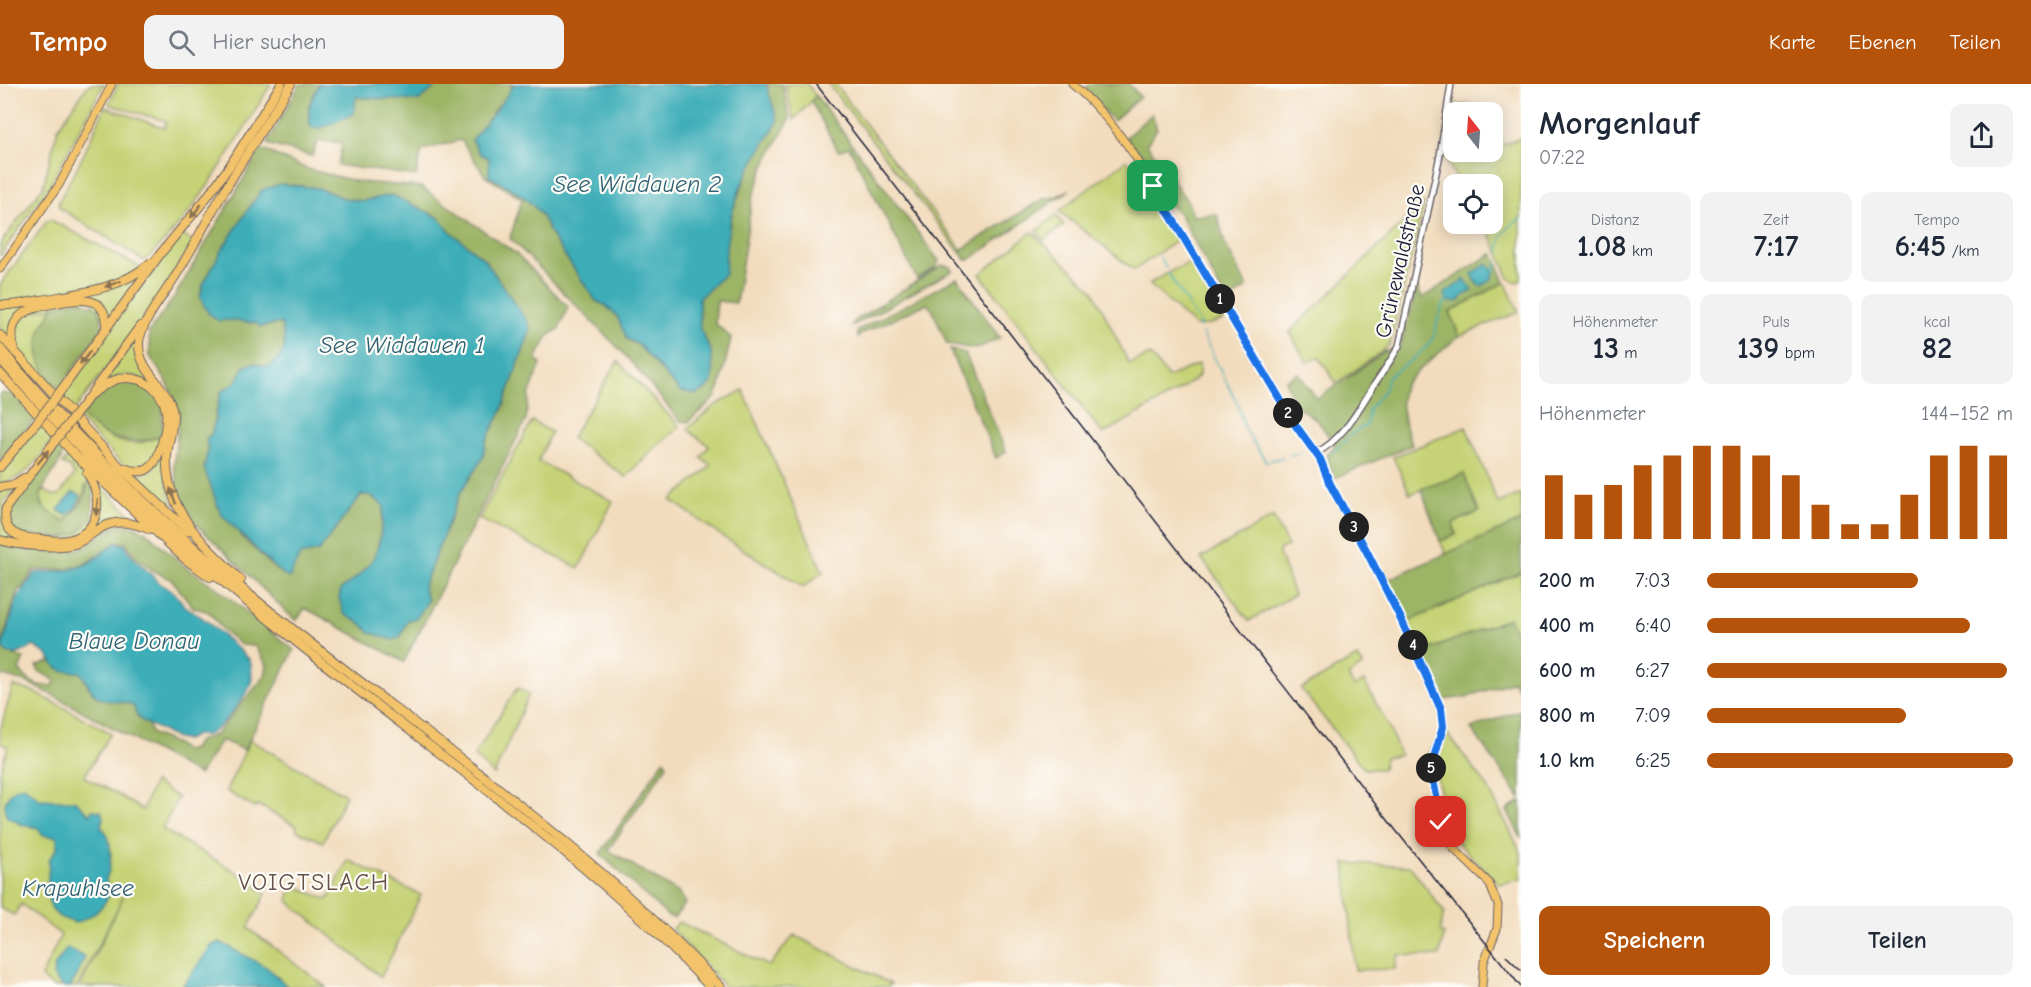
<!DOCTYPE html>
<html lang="de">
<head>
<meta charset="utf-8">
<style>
	body { margin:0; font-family:"Comic Neue",sans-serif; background:#f2f2f3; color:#1f2937; height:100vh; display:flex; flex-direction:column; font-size:22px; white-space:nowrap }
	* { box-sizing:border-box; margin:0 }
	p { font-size:20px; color:#747a83 }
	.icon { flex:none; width:33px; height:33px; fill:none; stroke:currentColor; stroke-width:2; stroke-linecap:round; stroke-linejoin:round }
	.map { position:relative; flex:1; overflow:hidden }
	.details { display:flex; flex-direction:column; background:#fff; width:510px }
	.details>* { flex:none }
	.needle { width:39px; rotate:343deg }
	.buttons { position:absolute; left:1443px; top:18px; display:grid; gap:12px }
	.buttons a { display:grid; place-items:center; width:60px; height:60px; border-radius:12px; background:#fff; box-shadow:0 3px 15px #0003; font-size:30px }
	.pin { position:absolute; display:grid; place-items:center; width:51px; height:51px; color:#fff; margin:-26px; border-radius:12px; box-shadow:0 3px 9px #0006 }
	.km { position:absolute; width:30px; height:30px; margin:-15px; border-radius:50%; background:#222; color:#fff; font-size:16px; line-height:30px; text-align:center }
	.round { display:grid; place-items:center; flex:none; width:63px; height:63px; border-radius:12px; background:#f2f2f3 }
	.overview { display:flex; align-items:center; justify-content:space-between; height:102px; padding:0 18px }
	h1 { font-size:33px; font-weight:600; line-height:45px }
	.metrics { display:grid; grid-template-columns:repeat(3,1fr); gap:9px; height:102px; padding:6px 18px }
	.metrics div { display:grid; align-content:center; border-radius:12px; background:#f2f2f3; text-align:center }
	.metrics b { font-size:30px; font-weight:600 }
	.metrics small { font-size:16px; font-weight:400 }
	.metrics p { font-size:16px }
	.chart { height:168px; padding:12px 18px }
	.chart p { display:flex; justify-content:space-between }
	.chart svg { width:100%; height:108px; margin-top:6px; stroke:#b45309; stroke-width:6 }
	.cta { display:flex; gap:12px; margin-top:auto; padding:12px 18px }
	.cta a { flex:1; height:69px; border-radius:12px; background:#b45309; color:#fff; font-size:24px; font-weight:600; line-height:69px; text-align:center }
	.cta a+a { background:#f2f2f3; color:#1f2937 }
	ul { padding:0 18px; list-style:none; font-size:20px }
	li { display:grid; grid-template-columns:96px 72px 1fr; align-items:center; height:45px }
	li i { height:15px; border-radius:8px; background:#b45309 }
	header { display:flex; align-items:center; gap:36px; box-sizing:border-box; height:84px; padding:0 30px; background:#b45309; color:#fff }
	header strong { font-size:28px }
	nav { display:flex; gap:33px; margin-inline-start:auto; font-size:21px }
	.search { width:420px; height:54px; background:#f2f2f3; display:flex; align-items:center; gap:15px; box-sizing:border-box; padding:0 21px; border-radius:12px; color:#747a83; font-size:22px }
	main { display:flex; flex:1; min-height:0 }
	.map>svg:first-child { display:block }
	.green { fill:#c5d274; stroke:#747a58; stroke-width:1.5 }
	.forest { fill:#9cb466; stroke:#5f6b50; stroke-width:1.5; fill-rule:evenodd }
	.water { fill:#3dadb8; stroke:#30687a; stroke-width:1.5 }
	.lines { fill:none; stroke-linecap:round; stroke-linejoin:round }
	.stream { stroke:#3dadb8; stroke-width:1.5 }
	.minor-casing { stroke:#6b6368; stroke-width:8 }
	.major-casing { stroke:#6b6368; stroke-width:9 }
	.highway-casing { stroke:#6b6368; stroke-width:10 }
	.minor { stroke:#fff; stroke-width:5 }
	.major { stroke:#f2c36a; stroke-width:7 }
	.highway { stroke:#f2c36a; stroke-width:8 }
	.rail { stroke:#22223b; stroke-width:1.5 }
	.highway-bridge-casing { stroke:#6b6368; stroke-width:10; stroke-linecap:butt }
	.highway-bridge { stroke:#f2c36a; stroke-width:8 }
	.oneway { fill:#8a7252 }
	.route-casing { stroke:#fff; stroke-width:12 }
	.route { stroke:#1a73e8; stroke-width:8 }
	.labels { text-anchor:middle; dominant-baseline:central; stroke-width:4.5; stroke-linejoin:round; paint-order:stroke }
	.street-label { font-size:22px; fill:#22223b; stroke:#fdfcf7 }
	.water-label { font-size:24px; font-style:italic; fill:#2e6173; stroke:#fdfcf7 }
	.neighbourhood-label { font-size:24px; letter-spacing:1.5px; fill:#66514a; stroke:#fdfcf7 }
</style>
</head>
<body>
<header>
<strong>Tempo</strong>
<div class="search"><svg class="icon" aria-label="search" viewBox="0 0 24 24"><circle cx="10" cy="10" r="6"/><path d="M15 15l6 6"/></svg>Hier suchen</div>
<nav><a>Karte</a><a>Ebenen</a><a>Teilen</a></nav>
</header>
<main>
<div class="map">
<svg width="1521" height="903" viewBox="0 0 1521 903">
	<rect width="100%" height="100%" fill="#fdfcf7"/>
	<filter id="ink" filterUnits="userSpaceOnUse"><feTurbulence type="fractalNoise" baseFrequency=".0167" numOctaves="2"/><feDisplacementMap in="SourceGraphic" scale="12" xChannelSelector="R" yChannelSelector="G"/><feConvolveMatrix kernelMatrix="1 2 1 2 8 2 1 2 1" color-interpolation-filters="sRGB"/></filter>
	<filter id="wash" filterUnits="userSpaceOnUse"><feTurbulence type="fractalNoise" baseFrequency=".008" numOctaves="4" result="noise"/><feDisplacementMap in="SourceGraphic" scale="24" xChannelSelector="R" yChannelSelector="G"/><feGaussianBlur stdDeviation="1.35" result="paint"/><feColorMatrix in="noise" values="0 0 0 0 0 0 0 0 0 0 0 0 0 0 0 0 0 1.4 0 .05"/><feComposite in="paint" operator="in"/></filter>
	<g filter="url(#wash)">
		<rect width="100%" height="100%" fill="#f2dcbd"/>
		<path class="green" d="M89 0H104L50 101 0 172V160L43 103 58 44Z
			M118 0H271C235 59 196 131 144 177L60 124 58 119 84 70 105 23 165 44 166 37 111 21 109 19Z
			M785 0H807L816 12 794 36Z
			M828 0H835L961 165 959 167Z
			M1451 20 1480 22 1482 28H1454V68H1492L1493 57 1495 63 1521 54V196C1516 199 1513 197 1509 194L1492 154 1484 140H1492V100H1460L1445 75 1444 70Z
			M1127 76 1148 103 1179 155 1134 186 1059 127Z
			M1424 119 1390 260 1383 267 1336 299 1319 273 1307 279 1290 248Z
			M1056 131 1064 141 1044 156 1036 147Z
			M51 136 142 184 113 199 17 218H0V201L47 137Z
			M1032 148 1093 206 1129 280 1150 271 1168 293 1199 280V292L1178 307 1103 350 980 190Z
			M180 149 193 158 153 222 73 328 60 314Z
			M1189 179 1191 180 1225 235 1209 241 1195 242 1149 200 1175 185Z
			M144 186 108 240 90 215 20 230 11 259 0 247V223L91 209Z
			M1505 198 1519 228 1459 252 1450 228Z
			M54 222 41 245 59 305 55 310 18 266 14 251 21 234 28 229Z
			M139 248C138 256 137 264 138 271 142 291 163 302 169 321 173 334 169 346 167 358 163 386 167 413 182 437L131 389C137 389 143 390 149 387 158 382 161 372 164 363 171 340 172 310 147 297 139 293 130 290 120 292 113 294 106 299 100 302Z
			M618 277 680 343 657 362 626 393 571 354Z
			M743 306 823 488 803 503 723 453 671 416 711 382 701 373 709 362 687 345 714 322Z
			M81 330C92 345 119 362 139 359 147 357 154 354 162 351L155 375 140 386 126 382 120 378 78 334Z
			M532 337 551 348 538 377 613 417 579 484 479 435Z
			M39 339 54 355C35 378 30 392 0 400V386Z
			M1466 343 1498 419 1521 410V437L1446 470 1440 457 1456 451 1453 439 1464 390 1410 410 1393 373Z
			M67 374 73 375 91 398 85 402C84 418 75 426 64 438L44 424 40 412 43 405 52 411H59L75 390 71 387 72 384 62 380Z
			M96 397 138 438 132 436 81 454 12 456 0 454V405L19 400 3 420 11 451 99 432 101 411Z
			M1273 433 1288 462 1280 465 1279 470 1294 511 1249 537 1201 474Z
			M1521 488V561L1509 534 1421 569 1407 538Z
			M1357 573 1363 581 1348 592 1354 603 1364 597 1388 641 1400 671 1385 674 1383 685H1364L1301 605Z
			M13 602 32 607 111 649 84 693 117 710 142 726 154 698 178 714 162 745 243 792 266 810 248 844 326 903H80L124 811 77 903H53L41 893 61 851 21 820 14 831 0 824V687L8 663 0 659V646Z
			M517 604 529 610 494 691 474 672Z
			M1447 649 1487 702 1521 768V795L1499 800 1461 762 1450 747 1435 686Z
			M250 656 346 711 323 758 296 746 297 742 258 721 255 724 226 707Z
			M348 776 421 811 381 893 289 818 288 815 293 801 328 816Z
			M1345 779 1410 782 1444 828 1440 848 1444 850 1440 872 1398 871 1395 885 1355 886Z
			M679 838 769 882 794 851 891 900 888 903H725L672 845Z"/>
		<path class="forest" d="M300 0H319L308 23 356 13 418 17 439 0H514L507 14 492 28 489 92C513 105 542 120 549 148L596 217 605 221 617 232 627 255 638 261 680 307 711 267 700 245 699 214 725 190V164L733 126 745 95 768 2 766 0H782L790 35 765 80 752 115 736 219 717 217 715 239 731 254 720 302 715 314 688 338 680 337 627 273 510 154 522 115 485 92 461 56 422 66 416 92 338 81 342 59 318 57 312 72 267 60Z
			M1090 0H1129L1140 13 1113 37 1084 5Z
			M816 12 939 177 936 183 917 195 849 63 838 67 811 17Z
			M1152 30 1157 45 1147 60 1188 118 1193 132 1217 130 1225 160 1247 203 1227 218 1179 129 1173 124 1140 71 1126 53Z
			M261 65 307 85 359 98 421 103 518 171 568 223 559 245 548 252 536 275 541 280 529 311 526 336 404 578 305 524 296 537 196 440 186 425 178 404 174 382 179 328 168 300 150 272 149 248 175 212ZM280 100 318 104 346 115 363 117 392 111 438 133 452 149 485 176 530 247 502 326 486 357 482 375 460 409 423 504 428 517 408 536 400 553 370 548 362 540 341 505C381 478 378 467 384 422L370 411H361L332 450 300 471 289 494 276 486 243 454 204 384 221 308 236 298 245 282C252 282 263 284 270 282 289 275 285 254 282 239L260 243 258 239C224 238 222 226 203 201L221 167Z
			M1070 106 969 176H966L959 167 1043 115 1055 113Z
			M1493 169 1505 198 1450 228 1459 252C1449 261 1408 293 1404 302 1397 320 1406 344 1412 361L1333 395 1327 371 1335 361 1318 337 1294 320V317L1285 297 1298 289 1317 315 1384 268 1400 263 1417 203 1422 214Z
			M942 181 951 183 952 187 852 242 854 237Z
			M957 194 1000 254 976 265 947 260 932 225 926 220 863 249 858 253 857 248 860 245Z
			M80 217 99 224 103 243 59 305C42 291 32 264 42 243 46 236 52 229 54 222Z
			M950 266 965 269 1006 368 996 374Z
			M123 296 148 301 163 321 162 351C133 365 100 355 81 330L104 304Z
			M0 309 15 311 36 334 0 377Z
			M58 359 63 364C65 383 29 409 44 424 50 429 58 433 64 438 71 431 81 422 84 413 86 407 85 404 88 398L94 406 92 435 78 449 58 454 21 450 9 441V424Z
			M1464 390 1479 428 1453 439 1456 451 1440 457 1421 405Z
			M1521 437V488L1407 538 1386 496Z
			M131 441 146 448 183 481 217 504 294 566 244 666 221 656 199 691 49 609 28 599 0 591V460C19 465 62 471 80 464 102 455 102 443 131 441ZM116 458 126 459 135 472 154 487 172 496 193 523 209 528 224 547 241 561 255 562 267 581 265 592 215 651 198 657 193 665 185 667 176 660 151 649 148 640C139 636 135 631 134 622L130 619 99 614 92 608 80 588C69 586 59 588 52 577L36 582 39 587 56 597 52 602C37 603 29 598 19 586L24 574 6 569 1 561 18 506 22 504 34 486 68 485 88 478Z
			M1509 534 1521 561V611L1514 597 1466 613 1442 616 1421 569Z
			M1521 626V715L1471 644Z
			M664 676 667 681 608 766 679 809 685 820 674 834 669 833 600 770Z
			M1521 717V754L1507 726Z"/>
		<path class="water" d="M319 0H439L418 17 356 13 354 30 321 44 311 43C306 23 311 17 319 0Z
			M514 0H766L778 37C763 62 745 88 736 116 728 139 725 166 725 190L699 214 700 245 711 267 713 290 711 300 703 307 695 310 680 307 639 261 627 255 617 232 605 221 596 217 549 148C542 120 513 105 489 92V74L480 70 472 56C486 37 503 20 514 0Z
			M280 100 318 104 346 115 363 117 392 111 438 133 452 149 485 176 529 240 530 247 502 326 486 357 482 375 460 409 423 503 428 517 417 534 408 536 400 553 393 556 369 548 362 540 344 530 339 514 341 505C380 479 379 466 384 422L370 411H361L319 467 300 471 289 494 277 486 221 430 204 384 208 366 206 355 212 349 221 308 236 298 245 282 254 279 268 283C288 271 286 259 281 239L260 243 257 239C244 239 232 234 219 237L209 230 200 214 203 201 221 167 251 121 262 106Z
			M1487 180 1494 188 1491 196 1481 202 1478 201 1472 190Z
			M1465 195 1473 207 1464 211 1460 217 1449 218 1444 210Z
			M73 408 80 411V414L74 425 66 431 58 426Z
			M116 459 125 461 132 472 161 500 175 509 184 521 207 537 250 576C251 582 253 593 251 599 247 611 219 648 206 651 203 652 200 651 197 651 192 652 189 656 184 656 175 657 166 648 159 645 146 639 136 637 134 622 123 614 108 621 97 612 89 606 87 596 80 588L63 587 54 581 48 571 34 562C24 566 12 578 2 563L18 512 35 489C55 487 75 488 92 477 101 472 107 464 116 459Z
			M24 702 40 715 76 717 90 731 92 726 101 727 103 733 101 743C103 745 106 747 107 750 112 762 112 783 106 795L109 810C104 825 89 834 75 839 70 836 62 836 57 831 42 818 49 793 49 776L57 764V753L42 751 38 744 19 740C15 734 12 737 7 733 0 719 10 704 24 702Z
			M220 858 268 884 288 903H182L212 861Z
			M67 864 85 873 77 892 71 902 64 903 56 897 53 891 55 881Z"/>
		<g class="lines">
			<path class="stream" d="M1500 169C1497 153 1509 142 1521 134
				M1160 174 1166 184
				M1492 188 1495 184 1497 178
				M1168 189 1200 240 1199 244
				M1202 249 1238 321 1245 345 1266 378 1283 373
				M1331 369C1346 359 1349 347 1366 342L1369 325 1385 305 1387 293C1401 283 1428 267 1434 251 1439 235 1437 231 1447 215
				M1290 371 1303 368"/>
		</g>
	</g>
	<g filter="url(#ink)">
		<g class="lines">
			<g class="minor-casing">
				<path id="minor" d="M1316 369C1344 355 1360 323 1376 298 1384 286 1392 275 1399 262L1440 71 1451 0"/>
			</g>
			<g class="major-casing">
				<path id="major" d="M1072 0C1124 43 1160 112 1193 169 1226 227 1262 284 1296 342L1320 375 1330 400 1366 466 1399 531 1441 625 1444 643 1432 674 1431 685 1441 738 1452 763 1489 799 1498 821 1497 845 1484 878 1482 903
					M0 185 59 101 112 0"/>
			</g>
			<g class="highway-casing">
				<path id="highway" d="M0 221C13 222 28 218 41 216 79 209 120 206 150 179
					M0 251 120 383 188 447
					M0 264C76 355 163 440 255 515 412 642 582 755 721 903
					M15 268C4 231 27 224 57 219 82 214 108 211 106 246
					M0 275C37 317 74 359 113 398 168 453 228 503 289 552 431 667 584 769 710 903
					M0 289 75 371 186 476 210 493
					M65 301 161 169 204 117 229 83 281 0
					M90 311C99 305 108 298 118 295 140 290 163 305 166 327 167 338 165 349 162 359 159 369 156 381 146 386 138 389 130 386 123 384
					M80 325 140 242
					M55 357 6 424C1 450 19 454 40 455 49 456 59 458 68 456 101 449 104 413 87 389
					M0 383 37 338
					M0 403 13 401 24 394
					M0 456C19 462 56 465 75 460 84 457 91 450 99 445 115 435 131 438 148 445
					M241 496C205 462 164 426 167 372 168 358 173 345 173 331 171 302 138 290 139 259 141 237 167 207 178 188 195 160 209 132 226 104 247 69 269 35 291 0"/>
			</g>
			<use href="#minor" class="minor"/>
			<use href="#major" class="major"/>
			<use href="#highway" class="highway"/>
			<path class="rail" d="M816 0 1394 744 1521 903
				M1506 872 1521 886"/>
			<g class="highway-bridge-casing">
				<path id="highway-bridge" d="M37 338 65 301
					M55 357 80 325"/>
			</g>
			<use href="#highway-bridge" class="highway-bridge"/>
		</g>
		<defs><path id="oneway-solid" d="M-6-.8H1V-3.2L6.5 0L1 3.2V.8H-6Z" transform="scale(1.5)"/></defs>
		<g class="oneway">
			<use href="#oneway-solid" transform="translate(196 127) rotate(129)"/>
			<use href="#oneway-solid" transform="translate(113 200) rotate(160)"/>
			<use href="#oneway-solid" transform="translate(85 274) rotate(126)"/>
			<use href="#oneway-solid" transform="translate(43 373) rotate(-52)"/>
			<use href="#oneway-solid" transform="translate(173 412) rotate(-110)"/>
			<use href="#oneway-solid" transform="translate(97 423) rotate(96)"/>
		</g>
	</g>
	<g class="lines" filter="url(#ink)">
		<g class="route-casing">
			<path id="route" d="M1153 102 1296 342 1320 375 1330 400 1366 466 1399 531 1441 625 1443 643 1431 685 1441 738"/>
		</g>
		<use href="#route" class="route"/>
	</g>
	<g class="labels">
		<g class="street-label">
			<text transform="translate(1400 177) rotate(-77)">Grünewaldstraße</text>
		</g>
		<g class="water-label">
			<text x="637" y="100">See Widdauen 2</text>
			<text x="402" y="261">See Widdauen 1</text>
			<text x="134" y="557">Blaue Donau</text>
			<text x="78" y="804">Krapuhlsee</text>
		</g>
		<g class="neighbourhood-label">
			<text x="314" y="798">VOIGTSLACH</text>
		</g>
	</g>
</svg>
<div class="buttons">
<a><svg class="needle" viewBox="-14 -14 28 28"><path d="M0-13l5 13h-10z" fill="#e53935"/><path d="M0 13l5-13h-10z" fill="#747a83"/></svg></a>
<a><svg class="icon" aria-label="locate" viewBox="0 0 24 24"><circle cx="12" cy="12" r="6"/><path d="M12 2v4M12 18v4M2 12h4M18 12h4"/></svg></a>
</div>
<div class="pin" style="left:1153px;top:102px;background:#1e9e55"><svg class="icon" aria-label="arrive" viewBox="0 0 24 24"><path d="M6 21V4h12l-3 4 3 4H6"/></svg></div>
<div class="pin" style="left:1441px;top:738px;background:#d93025"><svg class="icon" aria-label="check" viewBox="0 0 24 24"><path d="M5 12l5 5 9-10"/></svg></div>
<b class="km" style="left:1220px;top:215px">1</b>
<b class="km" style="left:1288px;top:329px">2</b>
<b class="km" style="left:1354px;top:443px">3</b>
<b class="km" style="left:1413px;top:561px">4</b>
<b class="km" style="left:1431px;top:684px">5</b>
</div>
<section class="details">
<div class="overview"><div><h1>Morgenlauf</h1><p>07:22</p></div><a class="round"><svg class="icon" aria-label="share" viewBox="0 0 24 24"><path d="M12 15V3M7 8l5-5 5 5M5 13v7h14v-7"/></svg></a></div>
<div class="metrics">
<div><p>Distanz</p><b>1.08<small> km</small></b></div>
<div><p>Zeit</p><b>7:17</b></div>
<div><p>Tempo</p><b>6:45<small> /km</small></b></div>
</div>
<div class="metrics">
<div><p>Höhenmeter</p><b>13<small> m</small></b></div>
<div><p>Puls</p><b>139<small> bpm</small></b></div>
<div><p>kcal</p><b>82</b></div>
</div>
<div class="chart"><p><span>Höhenmeter</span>144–152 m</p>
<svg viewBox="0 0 160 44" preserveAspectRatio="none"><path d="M5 44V18M15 44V26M25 44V22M35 44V14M45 44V10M55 44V6M65 44V6M75 44V10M85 44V18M95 44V30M105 44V38M115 44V38M125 44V26M135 44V10M145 44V6M155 44V10"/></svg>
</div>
<ul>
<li><b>200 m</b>7:03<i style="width:69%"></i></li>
<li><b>400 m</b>6:40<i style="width:86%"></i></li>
<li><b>600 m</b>6:27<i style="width:98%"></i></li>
<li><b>800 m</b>7:09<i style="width:65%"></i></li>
<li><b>1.0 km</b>6:25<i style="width:100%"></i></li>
</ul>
<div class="cta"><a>Speichern</a><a>Teilen</a></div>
</section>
</main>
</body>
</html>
